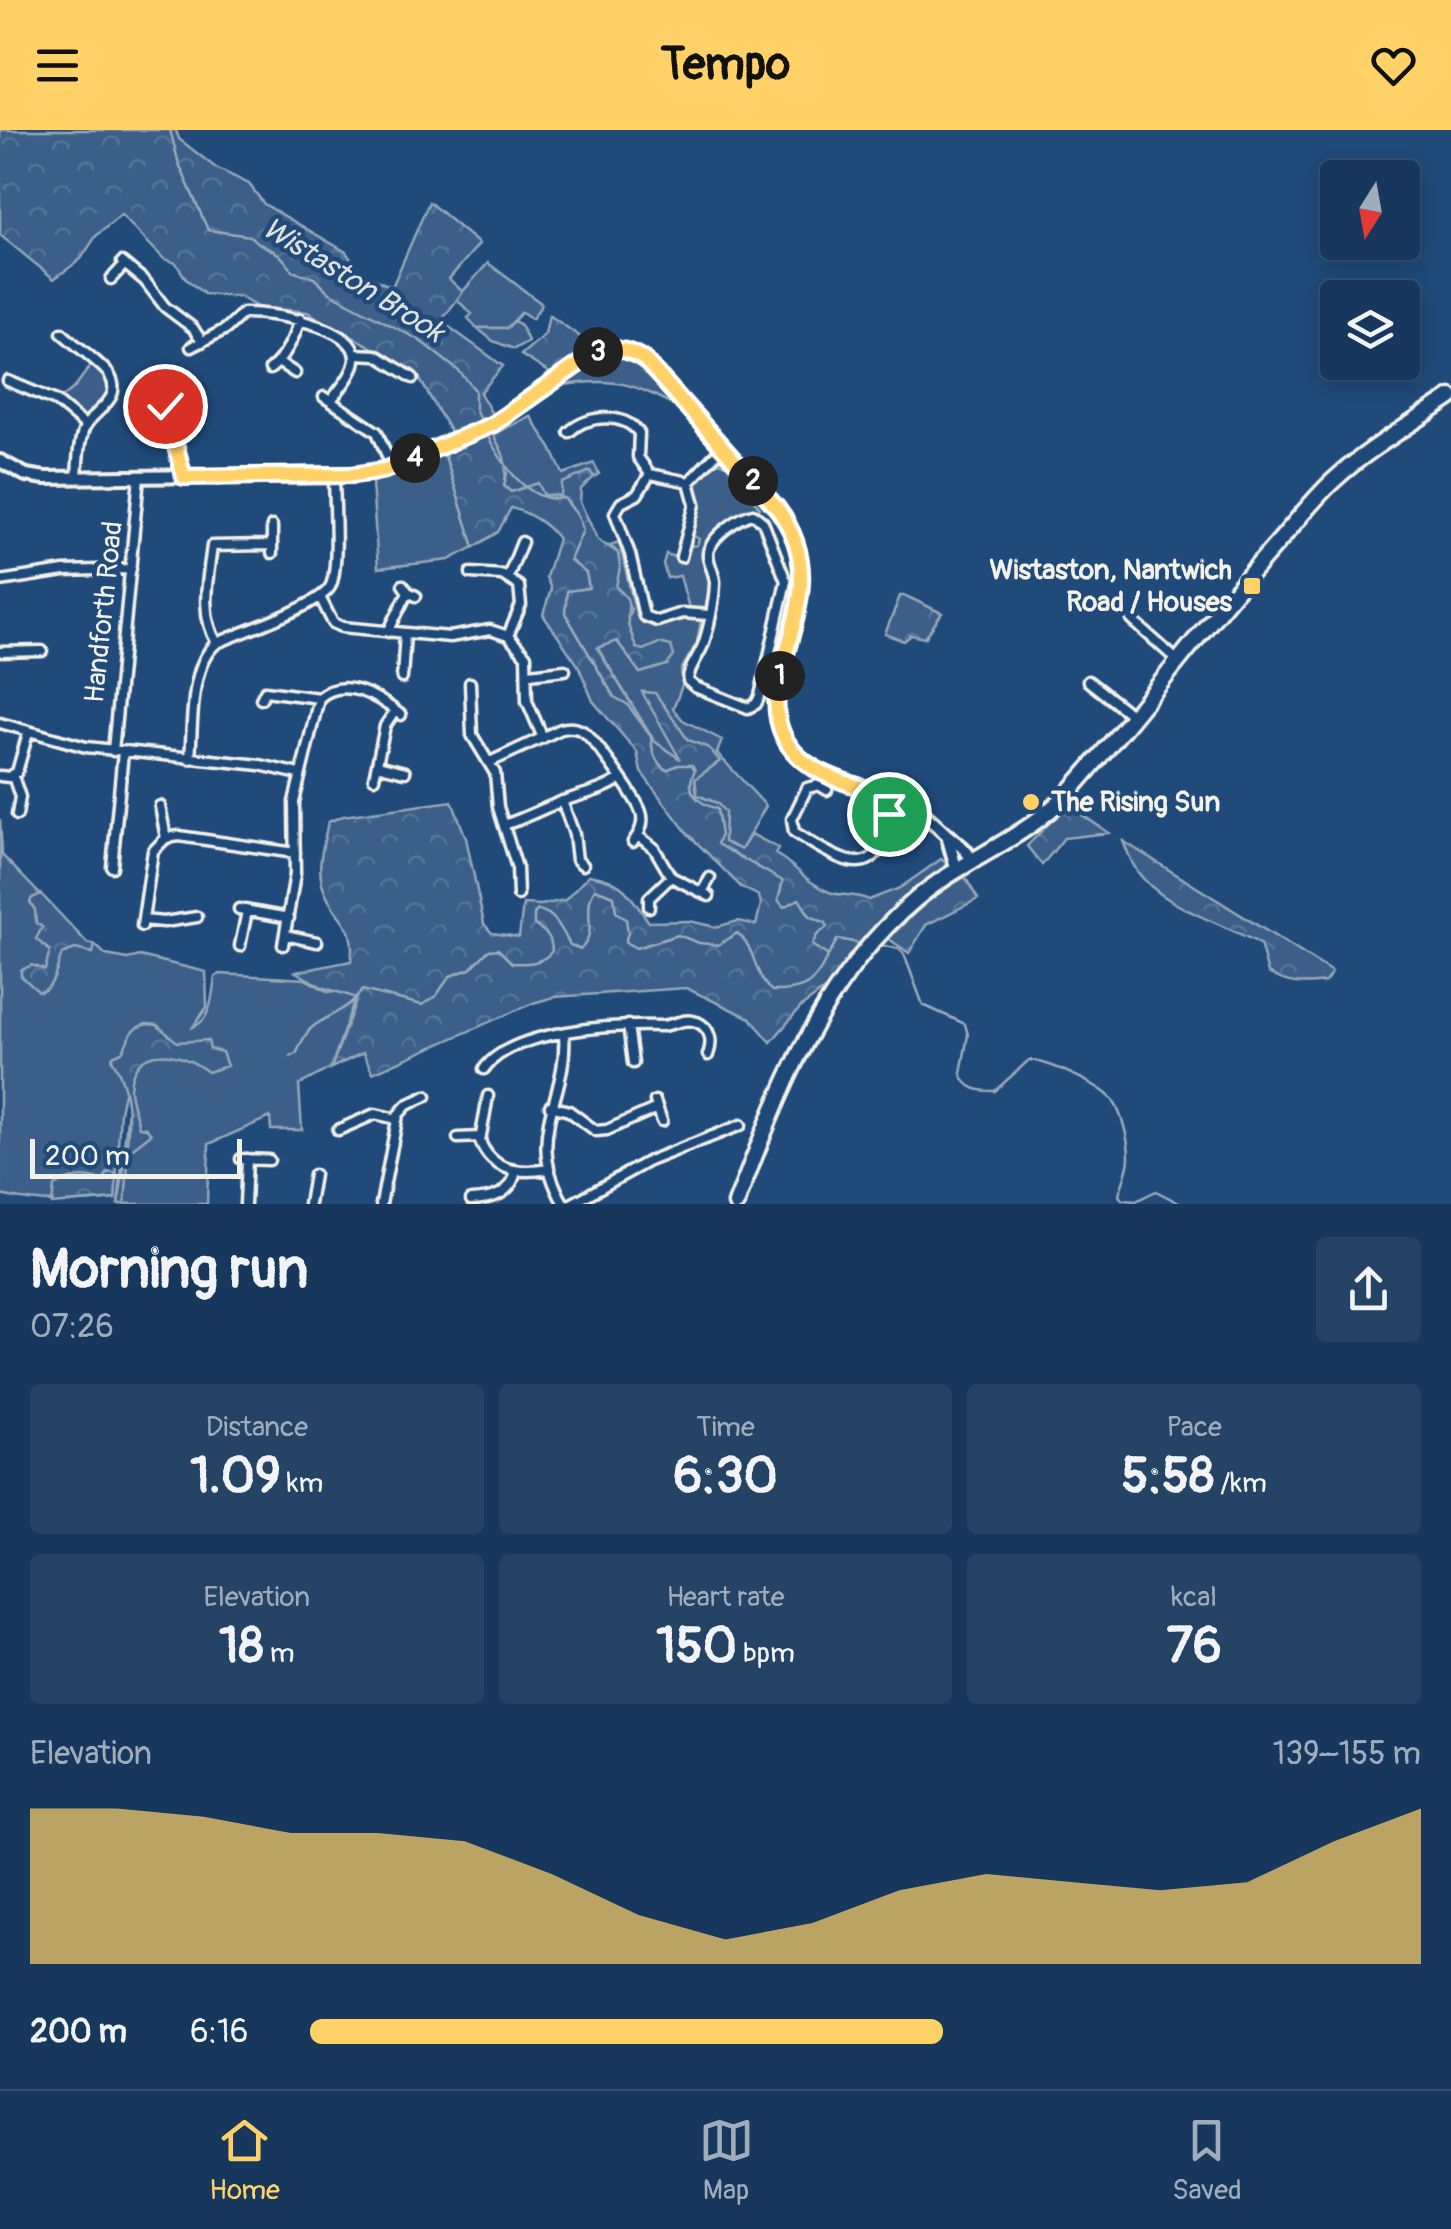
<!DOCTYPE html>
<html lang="en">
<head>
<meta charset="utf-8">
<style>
	body { margin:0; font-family:Pangolin,sans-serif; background:#244365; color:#f1f3f6; height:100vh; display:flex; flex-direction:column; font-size:38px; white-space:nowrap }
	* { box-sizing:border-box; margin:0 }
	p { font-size:32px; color:#9eacbb }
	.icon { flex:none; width:55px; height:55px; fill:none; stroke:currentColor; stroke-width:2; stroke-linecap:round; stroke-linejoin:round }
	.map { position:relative; height:1074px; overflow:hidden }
	.side { display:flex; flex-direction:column; background:#17385c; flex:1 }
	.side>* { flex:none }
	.needle { width:65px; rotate:191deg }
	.fabs { position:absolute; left:1320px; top:30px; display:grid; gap:20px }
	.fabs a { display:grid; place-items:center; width:100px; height:100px; border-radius:10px; background:#17385c; box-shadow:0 5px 25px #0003,0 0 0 2px #365272; font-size:50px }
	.scale { position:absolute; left:30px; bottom:25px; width:212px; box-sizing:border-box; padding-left:10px; border:5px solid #f4f1e8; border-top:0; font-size:28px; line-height:35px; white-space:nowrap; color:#f4f1e8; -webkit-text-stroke:8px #1f4a7a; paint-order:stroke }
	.pin { position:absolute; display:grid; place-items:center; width:85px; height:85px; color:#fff; margin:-42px; border:5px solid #fff; border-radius:50%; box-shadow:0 2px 10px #0007 }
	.km { position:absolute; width:50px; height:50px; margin:-25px; border-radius:50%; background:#222; color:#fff; font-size:28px; line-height:50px; text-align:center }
	.round { display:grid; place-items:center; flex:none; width:105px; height:105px; border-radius:10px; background:#244365 }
	.headline { display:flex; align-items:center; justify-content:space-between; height:170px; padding:0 30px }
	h1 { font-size:55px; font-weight:800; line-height:75px }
	.stats { display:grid; grid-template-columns:repeat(3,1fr); gap:15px; height:170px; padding:10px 30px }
	.stats div { display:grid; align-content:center; border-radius:10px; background:#244365; text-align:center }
	.stats b { font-size:50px; font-weight:800 }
	.stats small { font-size:28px; font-weight:400 }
	.stats p { font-size:28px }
	.chart { height:280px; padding:20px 30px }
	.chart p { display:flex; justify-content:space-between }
	.chart svg { width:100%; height:180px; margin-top:10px; fill:#ffd166; opacity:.7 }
	ul { padding:0 30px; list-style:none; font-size:32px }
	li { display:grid; grid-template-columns:160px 120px 1fr; align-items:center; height:75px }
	li i { height:25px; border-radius:12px; background:#ffd166 }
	header { display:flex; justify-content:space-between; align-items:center; height:130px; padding:0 30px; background:#ffd166; color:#111; font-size:45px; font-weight:800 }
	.tab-bar { display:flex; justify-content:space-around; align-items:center; height:140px; border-top:2px solid #365272; background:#17385c; font-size:28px; color:#9eacbb }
	.tab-bar a { display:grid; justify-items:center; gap:5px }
	.tab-bar .on { color:#ffd166 }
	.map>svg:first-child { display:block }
	.green { fill:#3a5f88; stroke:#97a8b8; stroke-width:2.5 }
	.forest { fill:url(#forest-crowns); stroke:#97a8b8; stroke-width:2.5 }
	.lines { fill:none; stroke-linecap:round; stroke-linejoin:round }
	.stream { stroke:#9cacbb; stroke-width:2.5 }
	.street-casing { stroke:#f4f1e8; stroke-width:15 }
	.secondary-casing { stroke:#f4f1e8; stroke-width:18 }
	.highway-casing { stroke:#f4f1e8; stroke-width:21 }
	.street { stroke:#1f4a7a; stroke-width:8 }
	.secondary { stroke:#1f4a7a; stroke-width:10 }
	.highway { stroke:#1f4a7a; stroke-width:14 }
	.route-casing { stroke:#fff; stroke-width:20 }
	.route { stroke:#ffd166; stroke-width:12 }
	.poi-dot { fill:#ffd166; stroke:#1f4a7a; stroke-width:4 }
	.labels { text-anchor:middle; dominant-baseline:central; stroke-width:9; stroke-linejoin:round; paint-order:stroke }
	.poi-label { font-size:28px; font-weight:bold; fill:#f4f1e8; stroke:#1f4a7a; text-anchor:end }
	.street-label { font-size:28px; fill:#f4f1e8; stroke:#1f4a7a }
	.water-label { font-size:30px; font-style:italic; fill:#dee0dd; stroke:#1f4a7a }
</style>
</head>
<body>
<header><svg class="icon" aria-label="menu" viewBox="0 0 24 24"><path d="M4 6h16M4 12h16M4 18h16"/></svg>Tempo<svg class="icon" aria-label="heart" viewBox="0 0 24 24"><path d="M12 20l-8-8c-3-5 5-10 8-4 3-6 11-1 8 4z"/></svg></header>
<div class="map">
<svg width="1451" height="1074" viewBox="0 0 1451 1074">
	<defs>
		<pattern id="forest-crowns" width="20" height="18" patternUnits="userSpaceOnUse" patternTransform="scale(2.5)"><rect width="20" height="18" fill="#3a5f88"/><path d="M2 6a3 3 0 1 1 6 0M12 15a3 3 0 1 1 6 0" fill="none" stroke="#577699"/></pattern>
	</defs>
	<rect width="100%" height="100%" fill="#1f4a7a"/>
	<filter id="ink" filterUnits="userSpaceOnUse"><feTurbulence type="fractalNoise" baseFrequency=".01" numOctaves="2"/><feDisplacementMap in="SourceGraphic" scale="20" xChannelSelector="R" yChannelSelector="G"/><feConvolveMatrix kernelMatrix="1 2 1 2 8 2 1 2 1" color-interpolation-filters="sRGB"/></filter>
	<g filter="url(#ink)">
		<path class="green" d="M488 133 542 174 532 189 522 182 507 198H477L468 188 472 184 456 169Z
			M616 221 643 233 689 283C627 250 619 247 549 257L589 229Z
			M91 235 105 247C113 267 100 280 82 286L60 269 74 258Z
			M530 286 551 318 563 344 594 333 599 344 594 347 589 341 561 366 511 362 504 356 507 343 493 305Z
			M444 323 474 417 449 430 378 438 372 353Z
			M719 332 727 335 760 378C744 383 704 404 703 423 702 432 710 437 711 446 712 457 706 466 706 478H689L680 446 667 448 663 434 666 424 677 428 686 417 697 415 699 409 690 404 697 385 695 357 709 338Z
			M619 412 636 484 643 493C664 496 681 488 701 489L697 513 681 540 683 553 673 579 683 590 722 610 717 623 766 676 741 720 724 712 717 673 697 665 695 649 720 631 709 618 688 610 655 564 644 562 682 631 654 611 597 517 617 511 640 543 667 535 636 518 627 491 631 479 615 457 620 437 618 423 610 415Z
			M0 689 2 725 87 813 95 815 106 825 128 829 140 826 206 842 207 877 193 897C212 890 212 865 215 847L220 844 305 849 329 862 359 856 331 938 299 955 302 1000H271L270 987 209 1014 207 1074H118L128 979 125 958 120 982 115 1069C74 1074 40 1074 0 1065Z"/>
		<path class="forest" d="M0 0H176L179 9 216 38 249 54 264 74 346 122 360 143 392 157 429 72 479 114 449 149 463 162 441 191 503 236 480 263 492 284 475 296 451 303 415 241 307 182 257 177 240 167 204 164 186 149 176 133 164 129 121 85 96 106 81 129 54 149 0 105Z
			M549 185 582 208 573 232 553 245 521 225 545 204Z
			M514 191 521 195 528 211 514 219 493 211 477 198H507Z
			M509 282 508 296 493 305C504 323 509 335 504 356L511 362 538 353 544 365 561 366 562 353 590 341 594 347 581 359 580 372 598 410 618 423 620 437 616 457C635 474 626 471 628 493 629 501 634 510 636 518L643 520 659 513 671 516 674 526 667 535 640 543 617 511 597 518 654 611 680 629 642 562 655 563 688 610 709 618 720 631 695 649 697 665 717 673 725 682 724 712 741 720 751 704 778 718 775 724C796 735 806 753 829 762 842 767 853 763 869 770L900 758 941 729 957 741 864 824 854 820 827 858 801 877 771 912 750 888 686 858 554 867 533 873 373 943 363 923 331 938 357 868 322 857 296 842 351 831C357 790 334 791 323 757 316 736 324 713 328 692L343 686 452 671 466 708 484 794 492 803 519 807 523 774 541 775 565 770 589 745C626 751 629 765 649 792L689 791 716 797 738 791 756 795 761 774 759 766 741 757 688 704 641 642 637 622 593 571 578 535 543 485 551 459 546 447 558 409C548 394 528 382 511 378L498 402 474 417 442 316Z
			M900 466H906L942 483 925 508 911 505 904 511 885 504Z
			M1067 675 1109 703 1064 708 1042 735 1027 716Z
			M1123 711 1332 842 1325 852C1301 855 1289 855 1268 843L1260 814C1222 793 1162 777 1137 741 1131 732 1127 721 1123 711Z
			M965 747 978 769 926 795 909 823 889 809C912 783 935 764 965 747Z
			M41 764 87 813 95 815 93 823 75 819 62 824C56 838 55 859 39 862L21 846V840L32 835 45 840 50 821 36 809 42 797 36 793 35 780 30 772 32 768Z
			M147 894 157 895 177 912 208 910 210 919 222 922 227 936 208 942C182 921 132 911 130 959 130 971 137 985 139 997L146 998 151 1004 129 1021 125 1074H118C126 1028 139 970 112 930L113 926 122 922C131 909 126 900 147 894Z
			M108 1042 117 1044 115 1069 52 1074 54 1056C71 1046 84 1045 103 1051Z"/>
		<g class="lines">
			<path class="stream" d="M170 0 179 34 208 100 250 106C269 124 277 115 292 141L314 148 330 163 419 210 460 242 475 260V278L482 296
				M486 303C501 331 527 375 564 368L578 386 583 400 570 430 586 443 589 458 567 461 565 483 614 567 627 574 651 606C652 620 654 631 666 640L678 635H692L695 640C684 661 697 673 717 679L721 705 717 714 783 751 778 770 784 777 799 769 810 786 826 793 827 797 817 805 812 815 827 825
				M881 815 899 819 904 824 923 875 965 894 968 905 961 943C966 960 979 961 995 961L1029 930C1049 932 1095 953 1109 966 1121 977 1129 1011 1129 1027 1129 1040 1122 1053 1119 1065L1122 1070 1136 1071 1156 1061 1181 1074
				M291 926 296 924C301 914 305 902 315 895 331 884 351 878 362 860L422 875 436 866 450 846 470 839 489 820 498 819 512 833C526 834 542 834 552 821 551 805 547 803 534 795V784L538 780C555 783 562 800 570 815L581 819C599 800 581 779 595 759L614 766 616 782 626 789 628 803 625 812 636 818 678 805 699 813 718 815 737 803C757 818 753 846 772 861 821 862 817 840 838 809L863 814"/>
			<g class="street-casing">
				<path id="street" d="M122 132 145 151 165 177 193 198 202 212
					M111 149 124 135
					M62 203C72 213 105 236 110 246 124 271 91 281 84 299 78 314 78 332 77 348
					M191 217 226 199 243 183C268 182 357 195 355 229 354 244 339 259 331 271
					M355 224 376 225 413 248
					M278 232 295 243
					M270 239C285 228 295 206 300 189
					M8 251 56 271 85 295
					M173 262 166 271 165 277 185 347
					M324 267 377 302 392 338
					M154 293 170 288
					M569 302C587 285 623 282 639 303L638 327 650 344
					M753 384 763 392 786 451 760 566 756 574 748 578 695 557 688 551C688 538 698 528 703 515 709 498 714 473 715 454 716 442 703 428 710 417 716 404 739 387 753 384Z
					M272 423V396
					M681 427 695 374 689 352
					M471 443 502 445 519 456 521 475 508 506
					M508 447 522 412
					M0 451 64 441 131 439
					M403 455 408 462 416 466
					M320 467 333 493 342 497 450 507 490 500 508 506 526 526 527 571 543 608
					M708 485 682 483 657 491 644 486 630 424 615 383 621 373 637 365 650 344 689 352 722 318
					M1132 490 1178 531
					M388 502 408 462
					M217 513C199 483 208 449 212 416L272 415
					M0 522 42 521
					M529 544 565 540
					M402 548 405 503
					M1088 551 1134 587
					M470 553 472 605 495 643 498 677 517 738 518 765
					M261 569 265 561 319 568
					M0 593 86 617 260 635 299 644
					M113 621 139 347
					M190 629C193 596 189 534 217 513 240 503 319 476 330 457 340 439 334 369 334 346
					M490 632 561 599C570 597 576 597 584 602 595 610 637 669 641 682 645 693 640 703 633 712
					M377 635 405 642
					M0 646 9 647 17 642 28 603
					M13 646 20 667 17 685
					M374 648 385 596 395 581
					M827 660 819 655 807 658 792 689 794 702C817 715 866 755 881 714 887 699 890 683 896 668
					M562 671 574 704 577 730 583 735
					M160 676 166 708
					M504 695C526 688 545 677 566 670 586 663 602 661 620 649
					M638 706 654 718 671 747 709 766
					M112 737 123 622
					M702 762 710 748
					M649 777V768L671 747
					M239 779 289 788
					M143 790 164 792 197 787
					M142 796 153 721 166 708 179 706 295 723
					M285 805 317 812
					M283 815 295 744 294 672 319 568C344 545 380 568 401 585
					M240 816 247 781
					M628 895 633 933
					M564 903C569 970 522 1002 564 1074
					M484 939C512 899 615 895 660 896 673 896 683 887 697 892 711 898 713 912 708 925
					M488 966 480 1011C492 1042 520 1044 549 1039
					M655 971 662 991
					M550 976 569 981 596 1001 607 1000 657 978
					M338 1000 375 984 397 989
					M458 1008 480 1007
					M241 1029 269 1030
					M471 1070C492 1069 511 1065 516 1041
					M245 1074 247 1029
					M309 1074 314 1045
					M381 1074 398 985 407 975 426 966
					M571 1074 649 1031 741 995"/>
			</g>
			<g class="secondary-casing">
				<path id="secondary" d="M0 331 26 345 45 348 371 344 402 334 493 294 590 226C612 216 625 217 645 231L777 378C825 440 790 494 777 560 769 641 837 645 896 668 919 677 928 688 946 704 957 714 966 717 972 731
					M948 709 957 741"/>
			</g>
			<g class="highway-casing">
				<path id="highway" d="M736 1074C778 964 822 848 915 770 963 729 1025 710 1069 662 1140 583 1202 497 1273 418 1293 396 1312 370 1334 350 1369 318 1412 294 1451 267"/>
			</g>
			<use href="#street" class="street"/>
			<use href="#secondary" class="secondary"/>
			<use href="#highway" class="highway"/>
		</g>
	</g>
	<g class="lines" filter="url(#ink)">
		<g class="route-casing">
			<path id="route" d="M165 276 184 347 353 345 385 340 493 294 590 226C612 216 625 217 645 230L777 378C824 441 790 493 777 560 769 637 837 651 896 668L889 684"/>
		</g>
		<use href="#route" class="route"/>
	</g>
	<g class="poi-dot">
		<rect x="1242" y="446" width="20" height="20" rx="5"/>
		<circle cx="1031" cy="672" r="10"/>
	</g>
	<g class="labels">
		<g class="poi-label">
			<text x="1232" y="440">Wistaston, Nantwich<tspan x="1232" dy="32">Road / Houses</tspan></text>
			<text x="1051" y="672" text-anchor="start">The Rising Sun</text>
		</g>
		<g class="street-label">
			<text transform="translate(104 482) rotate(-84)">Handforth Road</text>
		</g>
		<g class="water-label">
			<text transform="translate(353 150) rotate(32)">Wistaston Brook</text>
		</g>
	</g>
</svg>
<div class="fabs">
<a><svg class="needle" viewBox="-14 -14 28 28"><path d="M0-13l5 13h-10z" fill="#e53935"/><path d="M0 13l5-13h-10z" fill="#9eacbb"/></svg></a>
<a><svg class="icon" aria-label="layers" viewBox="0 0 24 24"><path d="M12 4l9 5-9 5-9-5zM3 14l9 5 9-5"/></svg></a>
</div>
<div class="scale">200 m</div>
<div class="pin" style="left:889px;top:684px;background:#1e9e55"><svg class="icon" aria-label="arrive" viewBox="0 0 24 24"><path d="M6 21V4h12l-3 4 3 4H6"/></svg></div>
<div class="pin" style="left:165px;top:276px;background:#d93025"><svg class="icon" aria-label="check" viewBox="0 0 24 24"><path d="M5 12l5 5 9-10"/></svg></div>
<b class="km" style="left:780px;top:546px">1</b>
<b class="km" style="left:753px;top:351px">2</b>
<b class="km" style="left:598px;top:222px">3</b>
<b class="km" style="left:415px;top:328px">4</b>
</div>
<section class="side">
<div class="headline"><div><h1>Morning run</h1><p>07:26</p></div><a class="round"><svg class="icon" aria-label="share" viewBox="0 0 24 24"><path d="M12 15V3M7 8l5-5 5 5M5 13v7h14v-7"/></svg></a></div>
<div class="stats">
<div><p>Distance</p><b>1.09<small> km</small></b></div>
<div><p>Time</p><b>6:30</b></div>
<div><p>Pace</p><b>5:58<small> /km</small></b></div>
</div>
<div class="stats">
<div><p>Elevation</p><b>18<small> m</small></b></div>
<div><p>Heart rate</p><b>150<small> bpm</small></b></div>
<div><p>kcal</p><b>76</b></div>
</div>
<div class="chart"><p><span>Elevation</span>139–155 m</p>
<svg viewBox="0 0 160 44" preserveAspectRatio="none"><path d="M0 44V6L10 6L20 8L30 12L40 12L50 14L60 22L70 32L80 38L90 34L100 26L110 22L120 24L130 26L140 24L150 14L160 6V44z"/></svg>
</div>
<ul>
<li><b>200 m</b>6:16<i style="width:57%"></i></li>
</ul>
</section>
<nav class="tab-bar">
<a class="on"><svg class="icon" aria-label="home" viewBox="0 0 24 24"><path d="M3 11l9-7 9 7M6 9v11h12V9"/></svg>Home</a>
<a><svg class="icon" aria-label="map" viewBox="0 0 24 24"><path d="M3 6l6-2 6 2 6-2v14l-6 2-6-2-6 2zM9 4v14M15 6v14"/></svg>Map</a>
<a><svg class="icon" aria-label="saved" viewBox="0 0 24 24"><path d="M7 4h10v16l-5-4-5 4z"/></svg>Saved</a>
</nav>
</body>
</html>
